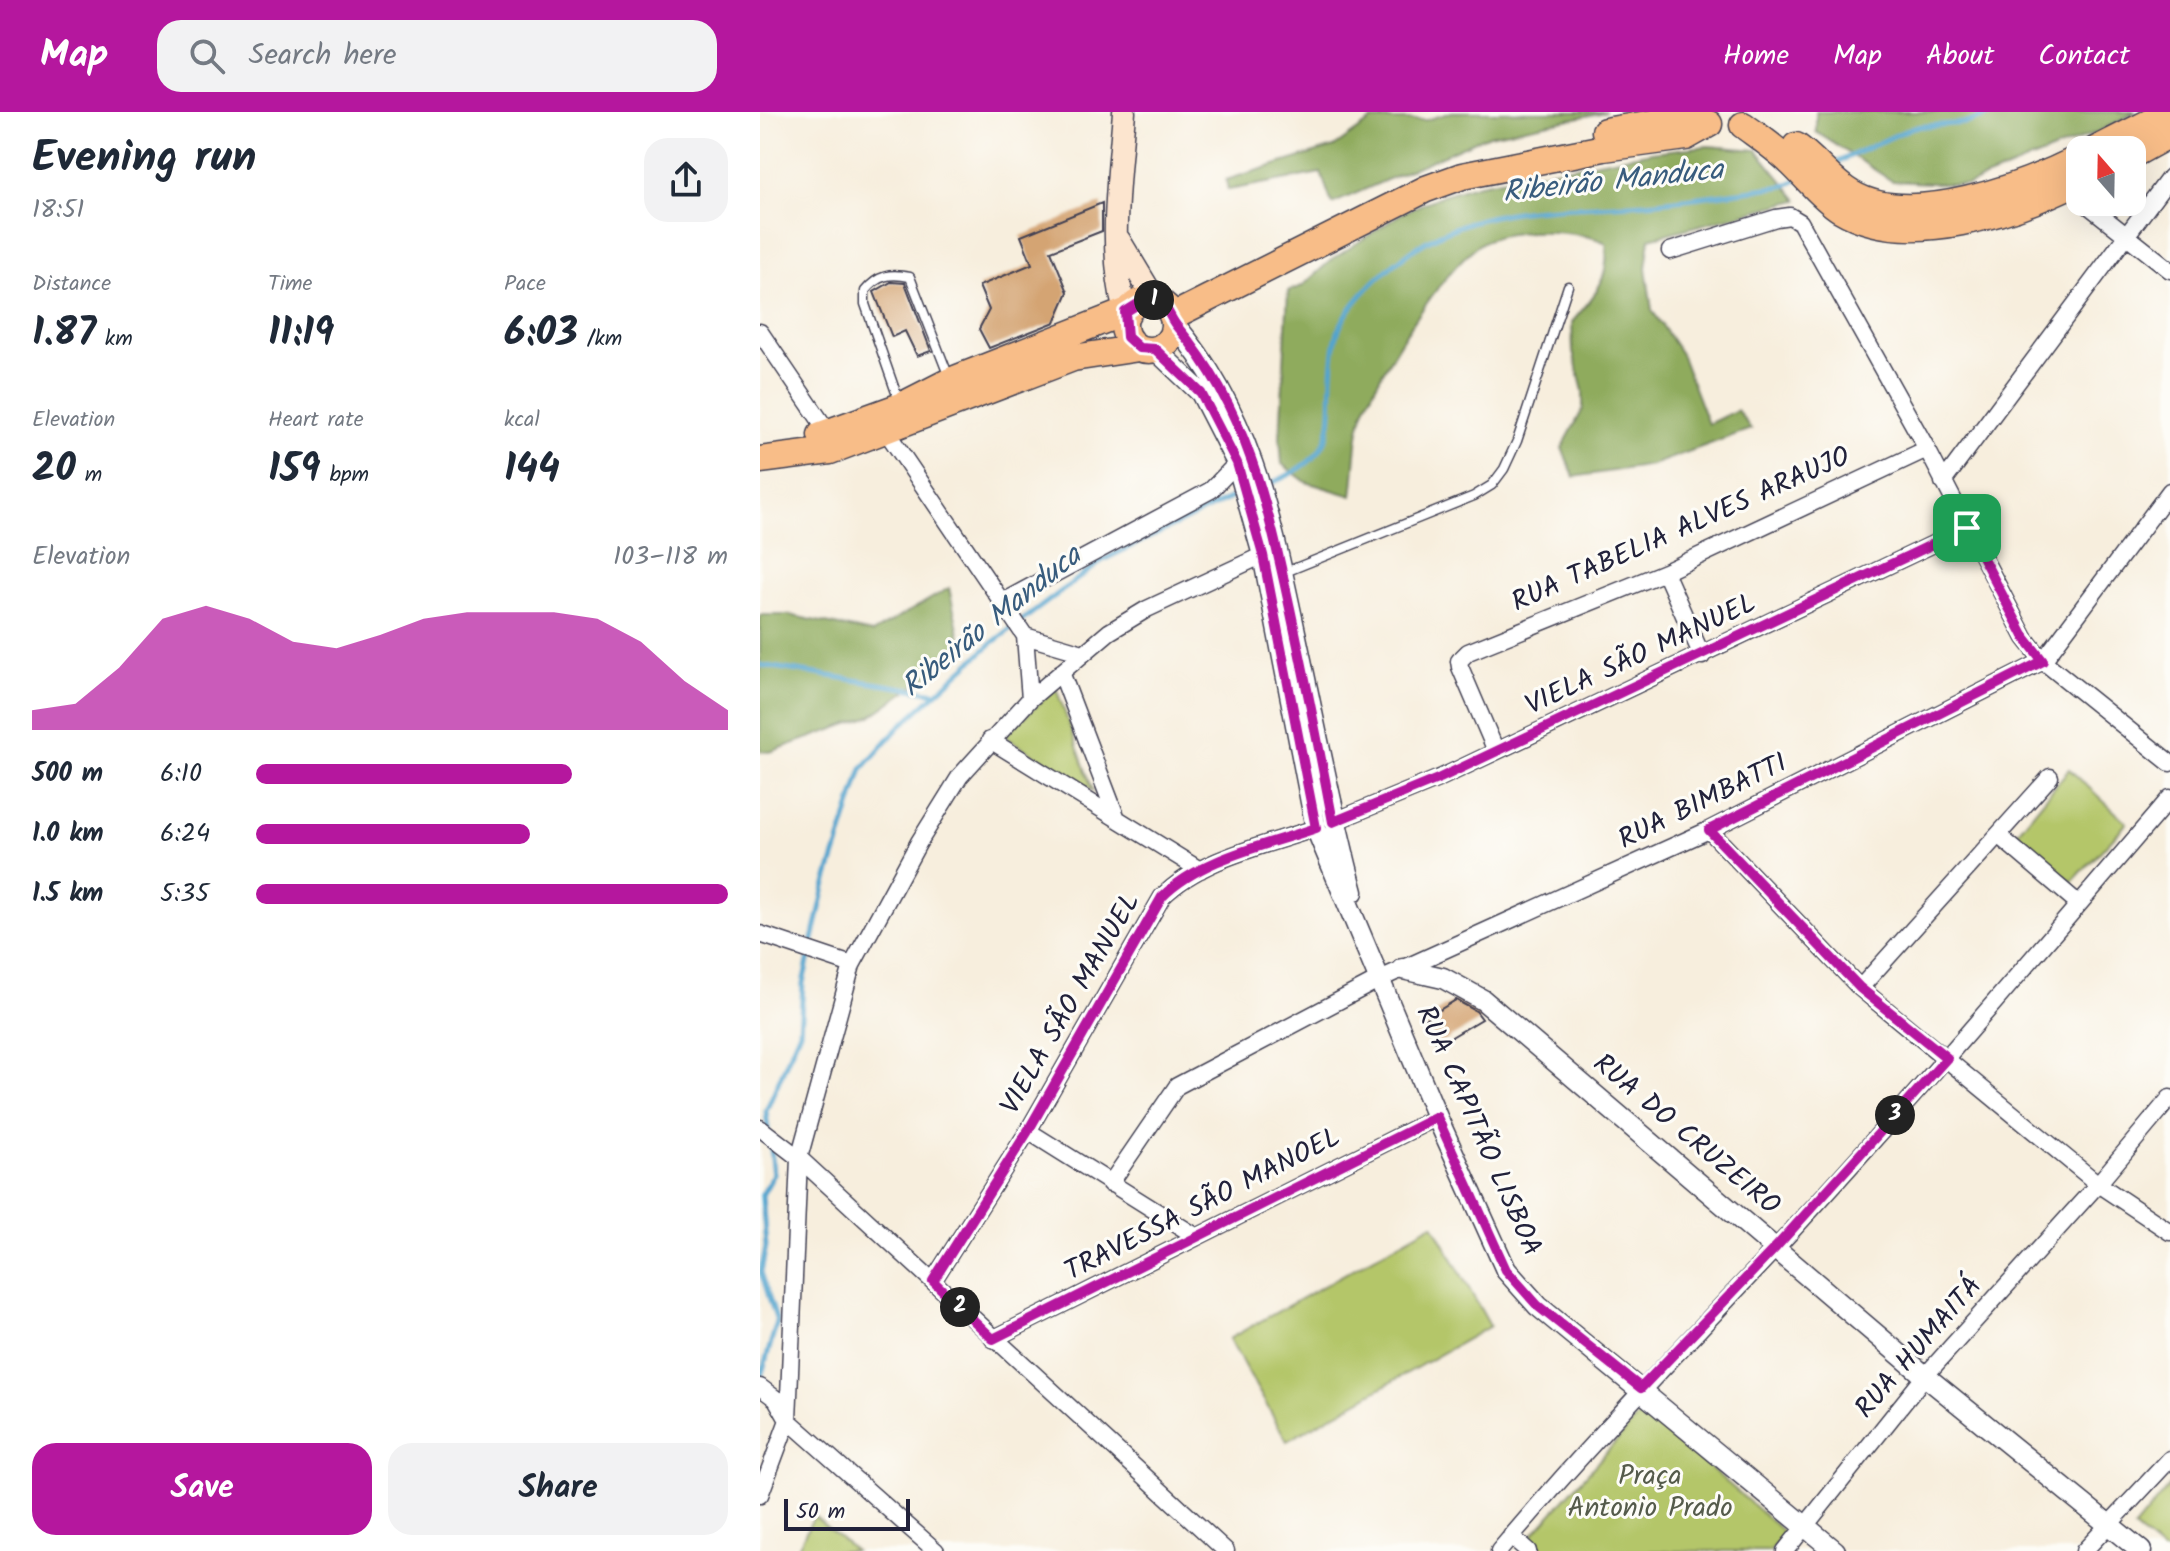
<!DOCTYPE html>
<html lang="en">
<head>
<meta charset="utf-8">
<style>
	body { margin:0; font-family:Kalam,sans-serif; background:#f2f2f3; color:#1f2937; height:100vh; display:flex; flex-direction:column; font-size:30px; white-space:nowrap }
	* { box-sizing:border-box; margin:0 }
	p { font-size:26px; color:#747a83 }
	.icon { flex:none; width:44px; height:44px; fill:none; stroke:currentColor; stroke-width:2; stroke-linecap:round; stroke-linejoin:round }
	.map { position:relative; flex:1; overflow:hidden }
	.panel { display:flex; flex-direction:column; background:#fff; width:760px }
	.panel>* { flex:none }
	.needle { width:52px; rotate:340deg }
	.tools { position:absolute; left:1306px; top:24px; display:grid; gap:16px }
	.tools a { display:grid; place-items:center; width:80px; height:80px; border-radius:16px; background:#fff; box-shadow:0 8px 32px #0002; font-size:40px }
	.scale { position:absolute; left:24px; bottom:20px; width:126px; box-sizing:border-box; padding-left:8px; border:4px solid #22223b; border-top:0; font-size:22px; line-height:28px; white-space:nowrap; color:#22223b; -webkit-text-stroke:6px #fdfcf7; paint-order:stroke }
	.pin { position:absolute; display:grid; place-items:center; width:68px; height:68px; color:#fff; margin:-34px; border-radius:16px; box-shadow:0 4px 12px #0006 }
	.km { position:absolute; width:40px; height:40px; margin:-20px; border-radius:50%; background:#222; color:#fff; font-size:22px; line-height:40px; text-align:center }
	.round { display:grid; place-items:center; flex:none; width:84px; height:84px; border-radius:24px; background:#f2f2f3 }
	.head { display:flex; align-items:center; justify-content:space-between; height:136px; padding:0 32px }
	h1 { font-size:44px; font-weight:700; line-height:60px }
	.stats { display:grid; grid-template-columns:repeat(3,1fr); gap:12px; height:136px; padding:8px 32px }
	.stats div { display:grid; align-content:center }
	.stats b { font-size:40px; font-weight:700 }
	.stats small { font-size:22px; font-weight:400 }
	.stats p { font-size:22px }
	.chart { height:224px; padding:16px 32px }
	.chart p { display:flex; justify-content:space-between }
	.chart svg { width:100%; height:144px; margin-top:8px; fill:#b5179e; opacity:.7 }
	.button { display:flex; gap:16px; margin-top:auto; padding:16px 32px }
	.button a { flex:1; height:92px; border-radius:24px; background:#b5179e; color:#fff; font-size:32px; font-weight:700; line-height:92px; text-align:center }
	.button a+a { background:#f2f2f3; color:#1f2937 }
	ul { padding:0 32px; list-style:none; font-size:26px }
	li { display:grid; grid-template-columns:128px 96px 1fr; align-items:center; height:60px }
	li i { height:20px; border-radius:10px; background:#b5179e }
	header { display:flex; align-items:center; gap:48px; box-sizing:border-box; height:112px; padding:0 40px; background:#b5179e; color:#fff }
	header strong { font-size:38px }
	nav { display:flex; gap:44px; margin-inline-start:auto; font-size:28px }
	.search { width:560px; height:72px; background:#f2f2f3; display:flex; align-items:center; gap:20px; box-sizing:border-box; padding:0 28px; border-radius:24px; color:#747a83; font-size:30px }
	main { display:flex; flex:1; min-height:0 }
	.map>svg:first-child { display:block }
	.green { fill:#b4c669; stroke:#6b7452; stroke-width:2 }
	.forest { fill:#8fab5d; stroke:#58664c; stroke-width:2 }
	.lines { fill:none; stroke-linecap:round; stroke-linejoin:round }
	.stream { stroke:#53a4ce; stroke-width:5 }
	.building { fill:#d4a473 }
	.service-casing { stroke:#424153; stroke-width:11 }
	.minor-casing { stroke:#424153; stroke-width:19 }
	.tertiary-casing { stroke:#424153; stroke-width:23 }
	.secondary-casing { stroke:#424153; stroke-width:25 }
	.primary-casing { stroke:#424153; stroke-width:29 }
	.service { stroke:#fff; stroke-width:8 }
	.minor { stroke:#fff; stroke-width:16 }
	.tertiary { stroke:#fff; stroke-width:20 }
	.secondary { stroke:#fce5cf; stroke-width:22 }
	.primary { stroke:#f8bd88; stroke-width:26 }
	.route-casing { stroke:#fff; stroke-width:16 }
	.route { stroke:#b5179e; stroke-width:10 }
	.labels { text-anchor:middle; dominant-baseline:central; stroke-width:6; stroke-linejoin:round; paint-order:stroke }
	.street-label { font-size:28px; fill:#22223b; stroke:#fdfcf7 }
	.park-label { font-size:28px; fill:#555b4b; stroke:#fdfcf7 }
	.water-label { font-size:30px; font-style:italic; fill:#385c7d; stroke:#fdfcf7 }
</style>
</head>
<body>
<header>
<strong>Map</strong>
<div class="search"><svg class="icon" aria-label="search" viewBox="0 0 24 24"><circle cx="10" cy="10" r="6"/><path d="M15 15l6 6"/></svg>Search here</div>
<nav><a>Home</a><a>Map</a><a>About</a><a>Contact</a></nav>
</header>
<main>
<section class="panel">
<div class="head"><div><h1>Evening run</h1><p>18:51</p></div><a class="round"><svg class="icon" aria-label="share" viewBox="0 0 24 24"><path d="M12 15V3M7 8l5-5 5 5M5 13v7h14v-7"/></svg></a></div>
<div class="stats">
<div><p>Distance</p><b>1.87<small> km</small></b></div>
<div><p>Time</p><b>11:19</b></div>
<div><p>Pace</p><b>6:03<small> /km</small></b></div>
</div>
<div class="stats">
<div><p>Elevation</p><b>20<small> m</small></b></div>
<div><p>Heart rate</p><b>159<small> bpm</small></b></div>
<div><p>kcal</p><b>144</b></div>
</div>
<div class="chart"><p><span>Elevation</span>103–118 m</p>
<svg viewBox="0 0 160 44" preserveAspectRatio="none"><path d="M0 44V38L10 36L20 25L30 10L40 6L50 10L60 17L70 19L80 15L90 10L100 8L110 8L120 8L130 10L140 17L150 29L160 38V44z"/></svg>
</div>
<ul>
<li><b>500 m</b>6:10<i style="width:67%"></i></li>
<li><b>1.0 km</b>6:24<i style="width:58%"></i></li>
<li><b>1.5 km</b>5:35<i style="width:100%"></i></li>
</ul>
<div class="button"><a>Save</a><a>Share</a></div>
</section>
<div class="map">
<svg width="1410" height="1439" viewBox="0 0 1410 1439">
	<rect width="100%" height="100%" fill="#fdfcf7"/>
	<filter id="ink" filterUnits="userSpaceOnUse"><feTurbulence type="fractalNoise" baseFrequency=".0125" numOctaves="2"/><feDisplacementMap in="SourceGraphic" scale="16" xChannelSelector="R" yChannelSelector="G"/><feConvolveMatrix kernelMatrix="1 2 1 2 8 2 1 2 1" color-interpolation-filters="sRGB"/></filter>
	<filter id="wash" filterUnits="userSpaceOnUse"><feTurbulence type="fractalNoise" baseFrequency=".006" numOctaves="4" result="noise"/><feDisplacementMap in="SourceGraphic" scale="32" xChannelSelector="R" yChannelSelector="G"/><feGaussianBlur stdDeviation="1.8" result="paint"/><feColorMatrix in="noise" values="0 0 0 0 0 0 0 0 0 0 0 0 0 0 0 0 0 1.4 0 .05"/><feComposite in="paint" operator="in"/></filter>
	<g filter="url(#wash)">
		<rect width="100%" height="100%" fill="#f7eedd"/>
		<path class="green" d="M296 576 333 679 244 624Z
			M1309 657 1367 711 1312 770 1256 722Z
			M673 1112 730 1214 527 1329 469 1227Z
			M884 1298 1025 1421 1010 1439H783L769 1427Z
			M1410 1373V1439H1402L1374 1416Z
			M54 1404 95 1439H36Z"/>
		<path class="forest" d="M692 0H846L729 23 572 92 561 61 468 78 466 68 574 35 612 8H666Z
			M1056 0H1376L1340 19 1208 73 1132 69 1056 20Z
			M948 34 997 38 1038 88 890 126 886 156 892 198 921 242 948 312 977 298 991 317 892 353 814 365 802 336 823 297V279L813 240 812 210C835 184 850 167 846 131 821 117 741 114 717 134 679 164 626 249 606 294 595 319 596 356 592 384L546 370 522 352 520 325 528 179 542 174 570 149 644 100 683 83 719 72 892 40Z
			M189 476 203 539 111 604 10 640 0 639V503H29L112 521Z"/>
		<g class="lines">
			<path class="stream" d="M1069 54 1153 15 1206 11 1237 0
				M504 374C597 339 561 302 576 227 581 204 600 183 617 167 702 84 791 100 897 90 939 86 982 79 1024 74L1037 68
				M0 553 176 581
				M8 1017 6 999 40 919 43 871 65 775 102 657 138 616 232 531 343 448 479 382
				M0 1268 17 1210 1 1160 6 1134 2 1083 14 1062 10 1030"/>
		</g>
		<g id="blocks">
			<path class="building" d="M342 91V119L291 139 308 180 295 210 229 236 219 217 229 198 219 174 272 152 261 124Z
				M131 170 145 171 171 239 157 244 145 219 132 225 114 180Z
				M696 888 716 899 722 907 678 933 663 908Z"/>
		</g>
	</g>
	<g filter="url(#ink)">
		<use href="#blocks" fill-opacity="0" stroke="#424153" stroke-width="2"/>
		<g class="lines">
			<g class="service-casing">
				<path id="service" d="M140 292 105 192V179C118 163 130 161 150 165L189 265
					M523 461 714 384 732 373 744 357 757 329 808 174"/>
			</g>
			<g class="minor-casing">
				<path id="minor" d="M1324 90 1410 158
					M910 139 1016 106 1030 104 1040 110 1167 337 1265 526 1283 549 1410 651
					M0 220 68 320
					M126 319 265 524 270 587
					M1183 370 1410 65
					M905 460 942 544
					M242 490 451 378 477 351
					M265 524 323 541
					M301 560 356 704
					M230 628 440 758
					M736 639 700 555 699 549 708 540 905 460 1167 337
					M573 710 680 666 1207 416
					M949 718 1100 876 1338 1072 1410 1120
					M1238 723 1319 792
					M0 822 92 853
					M1100 876 1290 665
					M0 1016 39 1046 466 1439
					M268 1019 437 1125
					M350 1072 417 974 620 867 949 718 1283 549 1410 379
					M173 1169 268 1019 402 785C441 746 504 734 556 716
					M233 1227 677 1005
					M0 1275 16 1287 28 1308 176 1439
					M0 1383 28 1308 39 1046 92 853 159 730 200 664 270 587 349 520 387 497 503 443
					M751 1424 768 1439
					M739 1439C827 1334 922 1236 1016 1136 1151 990 1280 837 1410 686
					M1025 1439 1165 1264 1338 1072 1410 986
					M1324 1439 1410 1347"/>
			</g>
			<g class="tertiary-casing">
				<path id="tertiary" d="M415 213C491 302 511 408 535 520 554 607 570 694 593 780
					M395 237 441 281 477 351 503 443 556 716 677 1005 746 1158 778 1194 1075 1439
					M643 857 683 866 723 888 1165 1264 1381 1439"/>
			</g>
			<g class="secondary-casing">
				<path id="secondary" d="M364 0C359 66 348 136 365 200
					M359 128 395 188"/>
			</g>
			<g class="primary-casing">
				<path id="primary" d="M983 13C999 25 1017 37 1031 51 1047 66 1061 85 1080 97 1148 138 1254 101 1320 68
					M845 19 917 7 939 0
					M1036 34C1056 48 1070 69 1092 82 1151 117 1264 74 1320 46
					M1335 38 1410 0
					M1372 43 1410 22
					M364 213a25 25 0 1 1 50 0a25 25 0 1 1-50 0Z
					M413 204 666 77 702 64 844 36 926 25 949 12
					M61 323 141 294 190 269 365 200
					M0 348 70 339 313 246 379 236"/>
			</g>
			<use href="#service" class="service"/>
			<use href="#minor" class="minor"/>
			<use href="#tertiary" class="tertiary"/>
			<use href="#secondary" class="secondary"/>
			<use href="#primary" class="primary"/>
		</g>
	</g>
	<g class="lines" filter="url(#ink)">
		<g class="route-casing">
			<path id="route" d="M386 187C410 189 406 203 419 217 488 298 509 400 531 501 546 571 560 640 573 710L680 666 1207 416 1265 526 1283 549 949 718 1100 876 1187 946 1016 1135 881 1276 778 1194 746 1158 677 1005 233 1227 173 1169 268 1019 402 785C441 746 504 734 556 716L503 443 477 351 441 281 395 237 379 236 367 225 365 200Z"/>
		</g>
		<use href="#route" class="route"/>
	</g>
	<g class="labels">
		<g class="street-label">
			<text transform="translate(921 418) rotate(-24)">RUA TABELIA ALVES ARAUJO</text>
			<text transform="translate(881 543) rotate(-25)">VIELA SÃO MANUEL</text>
			<text transform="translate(943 690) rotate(-26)">RUA BIMBATTI</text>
			<text transform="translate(311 892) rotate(-60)">VIELA SÃO MANUEL</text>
			<text transform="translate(718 1019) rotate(66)">RUA CAPITÃO LISBOA</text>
			<text transform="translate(926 1023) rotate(40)">RUA DO CRUZEIRO</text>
			<text transform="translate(443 1093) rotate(-27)">TRAVESSA SÃO MANOEL</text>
			<text transform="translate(1159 1236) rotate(-49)">RUA HUMAITÁ</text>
		</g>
		<g class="park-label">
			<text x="890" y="1364">Praça<tspan x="890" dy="32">Antonio Prado</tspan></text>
		</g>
		<g class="water-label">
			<text transform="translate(853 70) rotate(-6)">Ribeirão Manduca</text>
			<text transform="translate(232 510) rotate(-39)">Ribeirão Manduca</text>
		</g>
	</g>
</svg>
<div class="tools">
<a><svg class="needle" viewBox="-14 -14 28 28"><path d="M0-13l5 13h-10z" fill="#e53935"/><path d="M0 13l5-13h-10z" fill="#747a83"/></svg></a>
</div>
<div class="scale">50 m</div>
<div class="pin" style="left:1207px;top:416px;background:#1e9e55"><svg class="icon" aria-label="arrive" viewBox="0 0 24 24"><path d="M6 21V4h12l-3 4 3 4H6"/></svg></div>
<b class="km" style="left:394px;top:188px">1</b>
<b class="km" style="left:200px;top:1195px">2</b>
<b class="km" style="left:1135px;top:1003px">3</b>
</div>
</main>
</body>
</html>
